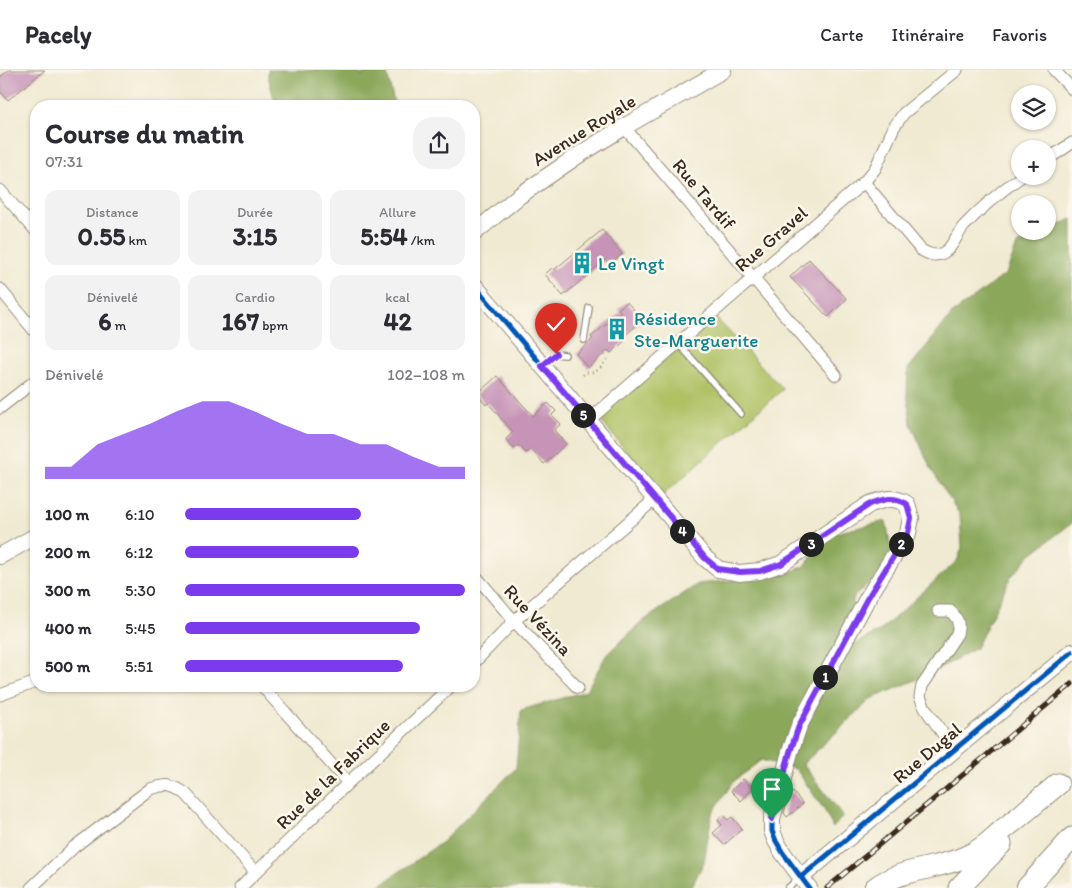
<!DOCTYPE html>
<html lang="fr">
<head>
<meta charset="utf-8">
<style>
	body { margin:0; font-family:Itim,sans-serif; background:#f2f2f3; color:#2b2b33; height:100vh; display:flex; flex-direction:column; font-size:19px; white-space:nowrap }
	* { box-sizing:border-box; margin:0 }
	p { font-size:16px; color:#7c7c81 }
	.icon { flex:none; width:28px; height:28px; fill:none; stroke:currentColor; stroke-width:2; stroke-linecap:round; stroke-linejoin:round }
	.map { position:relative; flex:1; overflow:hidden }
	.side { position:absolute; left:30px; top:30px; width:450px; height:592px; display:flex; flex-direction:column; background:#fff; border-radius:20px; box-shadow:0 1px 4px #0004 }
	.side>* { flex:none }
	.fabs { position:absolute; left:1011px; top:15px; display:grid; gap:10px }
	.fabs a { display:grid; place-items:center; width:45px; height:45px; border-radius:50%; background:#fff; box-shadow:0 1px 4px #0004; font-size:25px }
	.pin { position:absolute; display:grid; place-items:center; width:42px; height:42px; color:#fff; margin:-51px -21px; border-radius:50% 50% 50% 0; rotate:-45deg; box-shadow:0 0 5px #0007 }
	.pin .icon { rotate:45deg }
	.km { position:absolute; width:25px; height:25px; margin:-12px; border-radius:50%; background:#222; color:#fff; font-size:14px; line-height:25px; text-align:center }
	.round { display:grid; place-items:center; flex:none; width:52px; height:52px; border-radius:20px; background:#f2f2f3 }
	.overview { display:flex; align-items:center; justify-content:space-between; height:85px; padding:0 15px }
	h1 { font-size:28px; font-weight:800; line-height:38px }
	.metrics { display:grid; grid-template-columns:repeat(3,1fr); gap:8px; height:85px; padding:5px 15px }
	.metrics div { display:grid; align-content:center; border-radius:12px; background:#f2f2f3; text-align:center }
	.metrics b { font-size:25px; font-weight:800 }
	.metrics small { font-size:14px; font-weight:400 }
	.metrics p { font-size:14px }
	.chart { height:140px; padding:10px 15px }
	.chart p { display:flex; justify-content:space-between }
	.chart svg { width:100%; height:90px; margin-top:5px; fill:#7c3aed; opacity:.7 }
	ul { padding:0 15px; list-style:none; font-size:16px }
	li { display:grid; grid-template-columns:80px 60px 1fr; align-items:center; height:38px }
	li i { height:12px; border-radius:6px; background:#7c3aed }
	header { display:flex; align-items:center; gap:30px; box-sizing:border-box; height:70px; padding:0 25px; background:#fff; border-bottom:1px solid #e1e1e2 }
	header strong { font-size:24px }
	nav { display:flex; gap:28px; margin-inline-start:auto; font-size:18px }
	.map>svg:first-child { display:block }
	.green { fill:#aec164; stroke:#747641 }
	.forest { fill:#8aa75a; stroke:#62683c }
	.building { fill:#c694b7 }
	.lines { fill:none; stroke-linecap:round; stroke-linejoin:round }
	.lane-casing { stroke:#968a78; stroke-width:8 }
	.street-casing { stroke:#968a78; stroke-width:13 }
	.secondary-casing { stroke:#968a78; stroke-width:18 }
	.highway-casing { stroke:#968a78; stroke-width:23 }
	.path { stroke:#968a78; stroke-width:2; stroke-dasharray:1 4; stroke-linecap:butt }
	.lane { stroke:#fff; stroke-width:5.5 }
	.street { stroke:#fff; stroke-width:11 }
	.secondary { stroke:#fff; stroke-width:16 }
	.highway { stroke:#fff; stroke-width:21 }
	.rail-casing { stroke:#3b2a1e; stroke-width:5 }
	.rail { stroke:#fbf7ec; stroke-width:3; stroke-dasharray:9; stroke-linecap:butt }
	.cycleway-casing { stroke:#fbf7ec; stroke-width:8 }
	.cycleway { stroke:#0057b8; stroke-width:5 }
	.route-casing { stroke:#fff; stroke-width:10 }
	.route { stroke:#7c3aed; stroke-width:6 }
	.labels { text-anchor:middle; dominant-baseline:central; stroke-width:5; stroke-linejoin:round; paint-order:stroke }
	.street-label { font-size:19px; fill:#3b2a1e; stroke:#fbf7ec }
	.culture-label { font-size:19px; fill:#0d838f; stroke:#fbf7ec; text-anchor:start }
</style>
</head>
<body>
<header>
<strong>Pacely</strong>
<nav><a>Carte</a><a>Itinéraire</a><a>Favoris</a></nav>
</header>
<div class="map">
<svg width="1072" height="818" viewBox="0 0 1072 818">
	<rect width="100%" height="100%" fill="#fbf7ec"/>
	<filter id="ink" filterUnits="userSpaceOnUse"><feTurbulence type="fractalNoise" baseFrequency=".02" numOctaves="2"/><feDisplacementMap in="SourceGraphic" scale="10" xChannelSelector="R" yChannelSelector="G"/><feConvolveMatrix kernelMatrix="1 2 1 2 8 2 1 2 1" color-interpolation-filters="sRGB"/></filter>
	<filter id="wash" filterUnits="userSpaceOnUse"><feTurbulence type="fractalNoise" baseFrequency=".0096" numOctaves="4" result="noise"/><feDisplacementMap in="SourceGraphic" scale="20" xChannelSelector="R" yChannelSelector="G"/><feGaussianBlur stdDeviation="1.12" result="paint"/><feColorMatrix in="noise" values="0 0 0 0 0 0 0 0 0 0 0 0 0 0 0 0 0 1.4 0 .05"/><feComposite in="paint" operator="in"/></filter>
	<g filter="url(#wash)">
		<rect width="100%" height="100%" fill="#f0ead2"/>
		<path class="green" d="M716 248 783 319 663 425 601 351V342Z"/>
		<path class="forest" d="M268 0H356L361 5 374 0H386L395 36H276L268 6Z
			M1072 149V453L1031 484 1011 507 976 578 930 604 871 629 803 694 843 746 833 758 825 741 796 699 761 690 733 712 712 744 704 792 691 818H376L442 772 516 698 521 640 586 621 607 584 643 551 698 514 785 504 805 496 827 465 886 451 891 479 888 496 854 527 848 551 851 573 855 574 881 560 957 491 962 478 960 445 931 399 911 354 907 323 908 299 953 243 1006 204 1017 175Z"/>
		<g id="blocks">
			<path class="building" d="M9 0H45L8 30 0 21V7Z
				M602 160 622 184 609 195 605 190 563 226 545 204 552 198 554 200Z
				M809 189 847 229 828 247 790 207Z
				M627 232 643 250 623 267 626 270 611 283 608 280 588 298 576 284 593 269 591 267 621 242 618 239Z
				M497 306 533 346 548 333 556 341 552 345 561 354 554 360 566 374 544 394 531 379 526 383 518 375 514 379 506 369 513 362 488 333 486 335 477 324Z
				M743 709 753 718 741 731 731 721Z
				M793 722 803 734 787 747 784 743 789 725Z
				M724 745 728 750 732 747 742 759 724 775 713 763 722 755 718 750Z"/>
		</g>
	</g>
	<g filter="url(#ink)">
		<use href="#blocks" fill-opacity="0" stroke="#968a78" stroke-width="1"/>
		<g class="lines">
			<g class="lane-casing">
				<path id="lane" d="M584 270 589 238
					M678 273 741 344
					M543 295 556 284 565 285
					M788 818 799 808"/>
			</g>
			<g class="street-casing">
				<path id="street" d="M1054 0 1072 19
					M624 57 836 305
					M1048 89 1072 73
					M864 112 921 180C928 184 935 187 943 183 953 178 956 165 964 156 981 138 1001 121 1022 106
					M0 120 36 161
					M0 219 36 263
					M0 338 36 310
					M588 351 864 112 875 99 894 57 904 43 957 0
					M474 504 514 551 578 618
					M938 541H950C958 548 960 554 957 564L922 616 920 627 925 638 954 680
					M474 593 514 551 655 429
					M262 616 348 713
					M0 625 36 612
					M31 818 74 777 150 719C167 714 171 713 186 724L256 803
					M240 818 348 713 451 616"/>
			</g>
			<g class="secondary-casing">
				<path id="secondary" d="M474 163 519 126 577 86 624 57 723 0
					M474 215 705 488 718 499 739 503 760 501 781 494 870 434C885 429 893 426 907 434L911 448 908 463 867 529 799 656 790 682 772 749V761L776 771 783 783 809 818
					M0 486 36 466
					M801 807 1072 582"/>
			</g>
			<g class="highway-casing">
				<path id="highway" d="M875 818C901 798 936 800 965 787 980 781 993 769 1005 758 1023 744 1040 729 1058 714
					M959 818 1001 774
					M1027 818 1072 768"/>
			</g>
			<path class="path" d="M583 305 586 302C596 305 602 297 607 289L606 286 604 284"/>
			<use href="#lane" class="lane"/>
			<use href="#street" class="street"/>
			<use href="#secondary" class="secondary"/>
			<use href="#highway" class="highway"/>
			<g class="rail-casing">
				<path id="rail" d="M827 818 1072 614"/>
			</g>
			<use href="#rail" class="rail"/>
			<g class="cycleway-casing">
				<path id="cycleway" d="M474 215 705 488 718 499 739 503 760 501 781 494 870 434C885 429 893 426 907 434L911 448 908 463 867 529 799 656 790 682 772 749V761L776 771 783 783 809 818
					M801 807 1072 582"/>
			</g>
			<use href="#cycleway" class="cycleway"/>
		</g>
	</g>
	<g class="lines" filter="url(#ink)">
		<g class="route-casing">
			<path id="route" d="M556 284 542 296 705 488 718 499 740 502 760 501 781 494 870 434C885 429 893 426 907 434L911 448 908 463 867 529 799 656 790 682 772 749"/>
		</g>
		<use href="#route" class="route"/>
	</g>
	<defs>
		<g id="building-bare" transform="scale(1.725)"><path d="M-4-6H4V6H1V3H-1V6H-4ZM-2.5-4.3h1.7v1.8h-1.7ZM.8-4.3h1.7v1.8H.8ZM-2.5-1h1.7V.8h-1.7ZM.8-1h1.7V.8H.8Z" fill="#0f9aa8" stroke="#fbf7ec" stroke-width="2.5" paint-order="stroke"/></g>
	</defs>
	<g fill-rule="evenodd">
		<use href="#building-bare" x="582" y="193"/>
		<use href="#building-bare" x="617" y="259"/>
	</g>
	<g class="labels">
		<g class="street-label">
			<text transform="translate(584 60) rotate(-32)">Avenue Royale</text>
			<text transform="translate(704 124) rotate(50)">Rue Tardif</text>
			<text transform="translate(771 169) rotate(-41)">Rue Gravel</text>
			<text transform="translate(538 550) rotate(47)">Rue Vézina</text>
			<text transform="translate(927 683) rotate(-40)">Rue Dugal</text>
			<text transform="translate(333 704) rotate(-44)">Rue de la Fabrique</text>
		</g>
		<g class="culture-label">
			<text x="598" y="193">Le Vingt</text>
			<text x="634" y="248">Résidence<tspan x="634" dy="22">Ste-Marguerite</tspan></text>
		</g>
	</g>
</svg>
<div class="fabs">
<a><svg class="icon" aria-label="layers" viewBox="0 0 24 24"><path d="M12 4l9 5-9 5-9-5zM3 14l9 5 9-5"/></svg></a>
<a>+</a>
<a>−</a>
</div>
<div class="pin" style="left:772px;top:749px;background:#1e9e55"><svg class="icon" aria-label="arrive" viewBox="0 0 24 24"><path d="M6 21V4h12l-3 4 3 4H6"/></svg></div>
<div class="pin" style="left:556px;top:284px;background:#d93025"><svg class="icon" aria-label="check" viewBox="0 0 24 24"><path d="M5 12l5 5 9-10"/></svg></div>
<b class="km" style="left:825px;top:607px">1</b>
<b class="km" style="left:901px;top:474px">2</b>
<b class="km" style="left:811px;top:474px">3</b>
<b class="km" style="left:682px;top:461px">4</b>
<b class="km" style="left:583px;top:345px">5</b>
<section class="side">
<div class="overview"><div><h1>Course du matin</h1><p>07:31</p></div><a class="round"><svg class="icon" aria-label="share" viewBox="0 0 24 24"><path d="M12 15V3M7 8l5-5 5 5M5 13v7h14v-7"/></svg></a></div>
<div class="metrics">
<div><p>Distance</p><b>0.55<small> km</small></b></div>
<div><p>Durée</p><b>3:15</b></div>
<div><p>Allure</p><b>5:54<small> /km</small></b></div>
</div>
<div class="metrics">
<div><p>Dénivelé</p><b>6<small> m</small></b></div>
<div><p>Cardio</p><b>167<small> bpm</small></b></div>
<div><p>kcal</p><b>42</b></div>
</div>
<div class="chart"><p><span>Dénivelé</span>102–108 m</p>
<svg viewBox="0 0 160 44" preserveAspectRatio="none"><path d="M0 44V38L10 38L20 27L30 22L40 17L50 11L60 6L70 6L80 11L90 17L100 22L110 22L120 27L130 27L140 33L150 38L160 38V44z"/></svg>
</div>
<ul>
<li><b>100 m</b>6:10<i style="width:63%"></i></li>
<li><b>200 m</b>6:12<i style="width:62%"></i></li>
<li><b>300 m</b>5:30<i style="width:100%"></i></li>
<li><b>400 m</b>5:45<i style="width:84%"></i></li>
<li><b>500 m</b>5:51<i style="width:78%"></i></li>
</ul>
</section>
</div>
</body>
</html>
